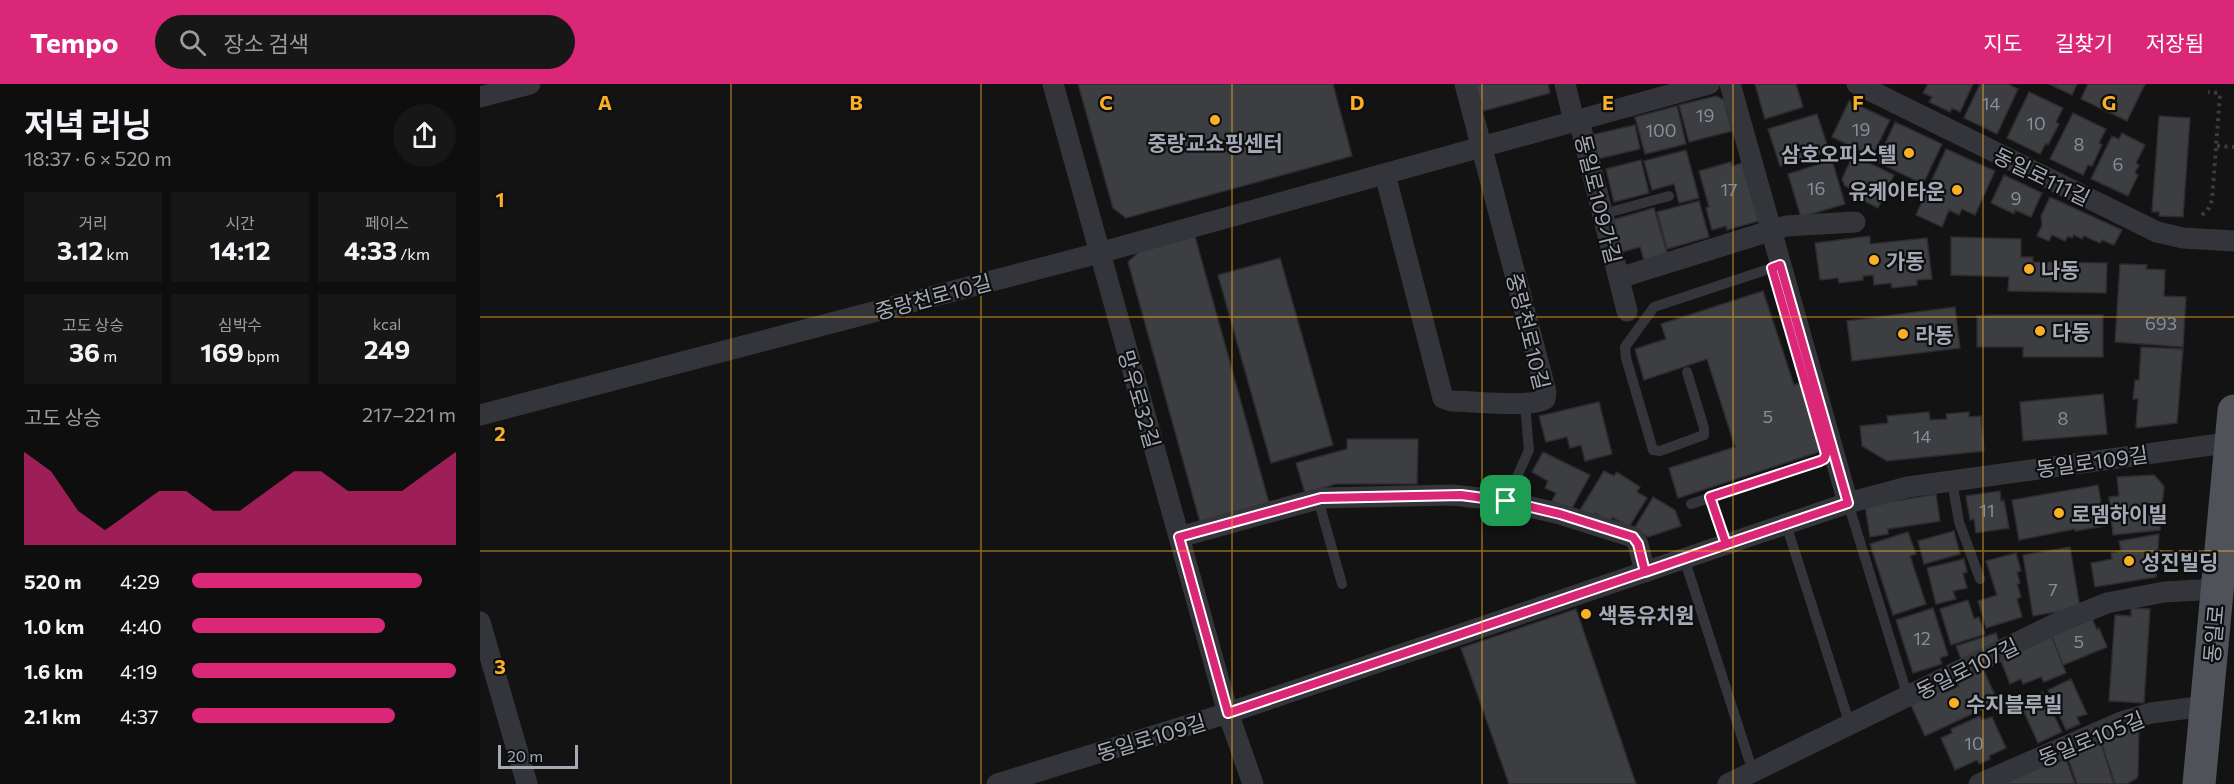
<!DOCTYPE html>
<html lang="ko">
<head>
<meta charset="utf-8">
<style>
	body { margin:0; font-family:Commissioner,"Noto Sans KR",sans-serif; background:#171718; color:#f1f3f6; height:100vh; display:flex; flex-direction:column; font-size:22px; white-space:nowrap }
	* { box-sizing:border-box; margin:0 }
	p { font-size:20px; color:#9b9c9e }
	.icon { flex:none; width:33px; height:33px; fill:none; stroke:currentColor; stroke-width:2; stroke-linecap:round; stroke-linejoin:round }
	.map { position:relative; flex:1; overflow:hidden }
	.drawer { display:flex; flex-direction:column; background:#0e0e0f; width:480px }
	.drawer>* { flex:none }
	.scale { position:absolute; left:18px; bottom:15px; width:80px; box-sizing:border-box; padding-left:6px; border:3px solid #a4a9b6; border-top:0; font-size:16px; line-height:21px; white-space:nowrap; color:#a4a9b6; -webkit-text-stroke:4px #0e0e0f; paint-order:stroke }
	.pin { position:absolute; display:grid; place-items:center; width:51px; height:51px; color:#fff; margin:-26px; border-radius:12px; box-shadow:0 3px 9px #0006 }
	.round { display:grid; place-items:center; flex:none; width:63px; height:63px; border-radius:32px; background:#171718 }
	.overview { display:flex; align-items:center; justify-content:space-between; height:102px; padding:0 24px }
	h1 { font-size:33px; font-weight:700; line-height:45px }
	.stats { display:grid; grid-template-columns:repeat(3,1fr); gap:9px; height:102px; padding:6px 24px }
	.stats div { display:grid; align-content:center; border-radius:0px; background:#171718; text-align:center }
	.stats b { font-size:26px; font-weight:700 }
	.stats small { font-size:16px; font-weight:400 }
	.stats p { font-size:16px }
	.chart { height:168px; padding:12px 24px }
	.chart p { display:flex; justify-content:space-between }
	.chart svg { width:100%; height:108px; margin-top:6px; fill:#db2777; opacity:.7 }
	ul { padding:0 24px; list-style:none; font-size:20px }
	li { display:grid; grid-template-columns:96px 72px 1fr; align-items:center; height:45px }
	li i { height:15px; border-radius:8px; background:#db2777 }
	header { display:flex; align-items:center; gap:36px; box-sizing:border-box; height:84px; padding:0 30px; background:#db2777; color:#fff }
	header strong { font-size:28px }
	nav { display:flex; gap:33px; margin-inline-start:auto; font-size:21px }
	.search { width:420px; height:54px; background:#171718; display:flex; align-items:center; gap:15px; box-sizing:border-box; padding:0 21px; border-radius:33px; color:#9b9c9e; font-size:22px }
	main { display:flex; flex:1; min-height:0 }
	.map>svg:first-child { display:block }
	.building { fill:#3d3e42; stroke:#2d2d31; stroke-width:1.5 }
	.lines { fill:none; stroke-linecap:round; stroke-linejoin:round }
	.path { stroke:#393c41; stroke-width:4; stroke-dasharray:3 4.5; stroke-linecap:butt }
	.service { stroke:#34353a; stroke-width:10 }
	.minor { stroke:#34353a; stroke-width:21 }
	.primary { stroke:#4f5259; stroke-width:33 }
	.route-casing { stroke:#fff; stroke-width:12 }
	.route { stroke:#db2777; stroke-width:8 }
	.grid { fill:none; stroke:#f9af26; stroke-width:1.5; stroke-opacity:0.55 }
	.poi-dot { fill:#f9af26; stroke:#0e0e0f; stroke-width:2 }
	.labels { text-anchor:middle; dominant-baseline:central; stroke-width:4.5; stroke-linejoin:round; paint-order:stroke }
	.number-label { font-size:18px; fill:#8a8e99 }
	.poi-label { font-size:21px; font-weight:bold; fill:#a4a9b6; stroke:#0e0e0f; text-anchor:start }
	.street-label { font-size:21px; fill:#a4a9b6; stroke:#0e0e0f }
	.grid-label { font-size:20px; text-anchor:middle; font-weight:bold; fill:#f9af26; stroke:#0e0e0f; stroke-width:4.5; stroke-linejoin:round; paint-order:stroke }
</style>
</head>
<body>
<header>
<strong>Tempo</strong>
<div class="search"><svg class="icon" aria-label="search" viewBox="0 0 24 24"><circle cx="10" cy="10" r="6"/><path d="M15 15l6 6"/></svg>장소 검색</div>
<nav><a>지도</a><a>길찾기</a><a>저장됨</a></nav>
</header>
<main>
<section class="drawer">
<div class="overview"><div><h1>저녁 러닝</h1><p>18:37 · 6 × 520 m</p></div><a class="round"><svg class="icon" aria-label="share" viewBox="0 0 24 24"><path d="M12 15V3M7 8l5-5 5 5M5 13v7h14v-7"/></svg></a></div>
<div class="stats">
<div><p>거리</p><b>3.12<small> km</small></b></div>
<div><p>시간</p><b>14:12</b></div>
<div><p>페이스</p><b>4:33<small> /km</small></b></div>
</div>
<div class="stats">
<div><p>고도 상승</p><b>36<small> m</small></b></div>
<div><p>심박수</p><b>169<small> bpm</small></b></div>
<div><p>kcal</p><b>249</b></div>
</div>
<div class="chart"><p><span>고도 상승</span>217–221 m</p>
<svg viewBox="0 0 160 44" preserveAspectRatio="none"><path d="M0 44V6L10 14L20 30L30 38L40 30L50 22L60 22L70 30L80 30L90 22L100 14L110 14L120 22L130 22L140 22L150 14L160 6V44z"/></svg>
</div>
<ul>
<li><b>520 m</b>4:29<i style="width:87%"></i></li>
<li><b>1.0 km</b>4:40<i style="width:73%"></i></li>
<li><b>1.6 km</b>4:19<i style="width:100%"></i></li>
<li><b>2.1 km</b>4:37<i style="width:77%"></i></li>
</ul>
</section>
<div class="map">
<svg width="1754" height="700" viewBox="0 0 1754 700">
	<rect width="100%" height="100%" fill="#131314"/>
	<path class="building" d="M598 0H853L872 72 646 134 633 124Z
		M995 0H1068L1070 9 1003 27Z
		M1275 0H1316L1323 23 1285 35Z
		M1448 0H1493L1480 28 1472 24 1470 28 1449 18 1452 13 1443 9Z
		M1500 0H1528L1538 5 1517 50 1484 34Z
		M1569 0H1597L1592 11Z
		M1608 0H1665L1647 37 1601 15Z
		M1549 8 1583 24 1576 38 1579 40 1568 61 1566 59 1560 70 1527 54Z
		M1236 12 1244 16 1252 47 1209 58 1199 21Z
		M1369 17 1410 36 1392 72 1352 53Z
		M1197 22 1206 60 1165 70 1155 33Z
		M1593 29 1626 45 1619 59 1622 61 1612 82 1608 81 1603 91 1570 75Z
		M1337 30 1349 67 1300 82 1288 45Z
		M1679 32 1710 34 1703 133 1679 132V128H1672Z
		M1415 38 1462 60 1443 100 1397 78Z
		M1155 41 1160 65 1117 75 1111 51Z
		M1642 49 1665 61 1656 79 1659 81 1655 89 1658 91 1648 112 1611 95 1632 52 1639 55Z
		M1466 65 1515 87 1495 131 1482 125 1479 131 1469 126 1462 143 1436 131Z
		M1206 66 1219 114 1199 119 1194 100 1172 106 1164 77Z
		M1373 71 1414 91 1398 124 1382 116 1384 111 1365 102 1362 95Z
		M1161 76 1169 109 1134 118 1126 85Z
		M1352 76 1365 120 1321 133 1308 90Z
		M1251 78 1252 82 1266 78 1282 136 1247 146 1246 142 1232 146 1226 124 1229 123 1219 87Z
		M1524 91 1562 109 1551 133 1535 126 1534 130 1511 119Z
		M1570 113 1642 146 1634 161 1622 156 1620 159 1604 152 1602 155 1594 151 1592 154 1588 152 1585 157 1572 151 1569 157 1557 152 1562 141 1561 132Z
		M1219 117 1229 153 1187 165 1177 128Z
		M1174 124 1188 172 1165 179 1160 163 1142 168 1132 136Z
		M714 149 789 419 720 438 648 178 669 158Z
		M1390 152V160L1447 154 1452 195 1437 196V201L1412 204 1411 199 1394 201 1393 191 1383 192V196L1359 199 1358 194 1340 196 1335 159Z
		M1471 153 1541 155V173H1553V178L1627 179 1626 209 1528 207 1529 193 1471 191Z
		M800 174 853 361 791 379 738 191Z
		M1640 180 1667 181 1666 185 1685 186 1684 212 1706 213 1703 263 1635 258Z
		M1283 207 1314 301 1320 299 1342 367 1198 414 1189 384 1255 363 1227 275 1164 296 1155 265 1186 255 1181 240Z
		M1475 223 1480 264 1372 277 1367 237Z
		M1511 231H1623V273H1543V263H1497V232Z
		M1661 263 1703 265 1697 339 1656 344 1658 315H1653L1655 296H1659Z
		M1623 310 1627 350 1543 357 1540 318Z
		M1119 318 1132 370 1105 377 1101 361 1090 364 1087 353 1066 358 1059 332Z
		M1449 328 1450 336 1467 335 1466 330 1489 328V333L1501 332 1504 367 1407 377 1382 362 1380 342 1408 339 1407 332Z
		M867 355H938L937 400H856L825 409 816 379 867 365Z
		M1063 368 1110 391 1091 426 1072 417 1076 409 1065 404 1068 397 1052 388Z
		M1124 387 1134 392 1137 388 1160 403 1157 408 1167 414 1149 443 1132 433 1129 438 1115 429 1112 433 1100 426Z
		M1674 391 1684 402 1680 446 1633 451 1629 413 1639 412 1637 393Z
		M1618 401 1625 442 1595 447V445L1539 456 1532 416Z
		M1520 407 1521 417 1524 416 1529 444 1496 449 1494 435 1490 436 1486 412Z
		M1456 410 1460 437 1408 445V450L1390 453 1385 422Z
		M1173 413 1195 426 1201 442 1168 453 1154 445Z
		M1474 447 1480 470 1444 480 1438 457Z
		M1428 448 1436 470 1430 472 1446 520 1413 531 1390 460Z
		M1679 450 1676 493 1615 503 1611 479 1632 475 1631 469 1641 467 1639 457Z
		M1590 463 1600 524 1553 532 1543 471Z
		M1536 469 1541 487 1537 488 1540 499 1537 500 1541 513 1537 515 1542 533 1506 544 1498 517 1517 511 1506 477Z
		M1484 475 1487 488 1483 489 1487 504 1473 507 1476 515 1456 520 1447 484Z
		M1488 516 1494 535 1499 533 1505 550 1471 561 1460 525Z
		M1453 524 1468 571 1460 574 1462 580 1433 589 1416 536Z
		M1651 524 1670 525 1664 619 1629 617 1635 531 1651 532Z
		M1096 525 1156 700H1029L981 564Z
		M1612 534 1617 546 1619 544 1627 563 1583 581 1571 551Z
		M1516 549 1521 564 1481 575 1476 562Z
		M1571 551 1586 589 1564 598 1561 593 1543 600 1541 595 1530 600 1519 572Z
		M1503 585 1518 618 1445 652 1430 619 1464 603 1466 608 1479 602 1476 597Z
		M1591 595 1607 630 1597 633 1600 640 1586 646 1568 606Z
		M1563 608 1582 648 1558 659 1540 619Z
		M1500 632 1502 636 1512 633 1526 664 1509 672 1510 675 1504 678 1499 680 1497 676 1475 686 1461 654 1472 649 1471 645Z
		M1659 641 1658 692 1656 695 1647 700H1635L1620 655Z
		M1621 659 1634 700H1597L1587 671Z
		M1586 675 1595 700H1510Z"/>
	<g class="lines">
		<path class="path" d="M1737 62 1754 63
			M1722 131 1729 124 1732 116 1740 11 1738 9 1728 8"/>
		<path class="service" d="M1123 130 1189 112
			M1207 288 1224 344V351L1180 367 1173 366 1146 274 1145 263 1174 223 1292 184
			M1472 397 1479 438 1500 495
			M1230 413 1246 460
			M838 415 862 500
			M1026 417 1049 366 1045 320
			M1368 419 1428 613
			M1211 420 1340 377 1344 375 1346 371 1344 360
			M1306 440 1370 641
			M1204 474 1273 688"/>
		<path class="minor" d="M573 0 748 629 773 700
			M1085 0 1094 37
			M1250 0 1368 419
			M1377 0 1677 148 1703 154 1754 157
			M0 13 50 0
			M1099 36 1147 227
			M905 90 963 314 971 317C990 317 1052 324 1065 315L1066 308 985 0
			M1139 194 1306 142 1375 138
			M0 331 619 169 1229 0
			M699 453 841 414 972 411 1026 417 1080 430 1153 453 1158 460 1165 488
			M0 538 47 700
			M517 700 748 629 1368 419 1428 403 1754 358
			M1248 700 1575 540 1627 519 1684 508 1737 505
			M1499 700 1641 638 1671 629 1726 622"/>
		<path class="primary" d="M1719 700 1754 327"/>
	</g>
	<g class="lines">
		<g class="route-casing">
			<path id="route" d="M1026 417 981 411 841 414 699 453 748 629 1368 419 1300 181 1292 184 1346 370 1344 375 1340 377 1230 413 1246 460 1165 488 1158 460 1153 453 1080 430 1026 417"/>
		</g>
		<use href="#route" class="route"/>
	</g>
	<path class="grid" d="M251 0V700M501 0V700M752 0V700M1002 0V700M1253 0V700M1503 0V700M0 233H1754M0 467H1754"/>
	<g class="poi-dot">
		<circle cx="735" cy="36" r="6"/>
		<circle cx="1429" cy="69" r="6"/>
		<circle cx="1477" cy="106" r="6"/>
		<circle cx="1394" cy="176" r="6"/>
		<circle cx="1549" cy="185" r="6"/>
		<circle cx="1560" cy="247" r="6"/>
		<circle cx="1423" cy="250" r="6"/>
		<circle cx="1579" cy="429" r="6"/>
		<circle cx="1649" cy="477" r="6"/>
		<circle cx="1106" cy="530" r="6"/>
		<circle cx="1474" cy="619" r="6"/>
	</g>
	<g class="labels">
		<g class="number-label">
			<text x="1511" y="19">14</text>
			<text x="1225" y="31">19</text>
			<text x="1556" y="39">10</text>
			<text x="1381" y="45">19</text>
			<text x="1181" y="46">100</text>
			<text x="1599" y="60">8</text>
			<text x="1638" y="80">6</text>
			<text x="1336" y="104">16</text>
			<text x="1249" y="105">17</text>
			<text x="1536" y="114">9</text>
			<text x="1681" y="239">693</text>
			<text x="1288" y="332">5</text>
			<text x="1583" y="334">8</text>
			<text x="1442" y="352">14</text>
			<text x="1507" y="426">11</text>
			<text x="1573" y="505">7</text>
			<text x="1442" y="554">12</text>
			<text x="1599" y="557">5</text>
			<text x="1494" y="659">10</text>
		</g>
		<g class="poi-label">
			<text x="735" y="58" text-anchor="middle">중랑교쇼핑센터</text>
			<text x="1417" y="69" text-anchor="end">삼호오피스텔</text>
			<text x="1465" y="106" text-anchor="end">유케이타운</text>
			<text x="1406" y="176">가동</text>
			<text x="1561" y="185">나동</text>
			<text x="1572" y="247">다동</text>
			<text x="1435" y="250">라동</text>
			<text x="1591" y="429">로뎀하이빌</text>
			<text x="1661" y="477">성진빌딩</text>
			<text x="1118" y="530">색동유치원</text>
			<text x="1486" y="619">수지블루빌</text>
		</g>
		<g class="street-label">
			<text transform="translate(1562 92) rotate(26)">동일로111길</text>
			<text transform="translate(1119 115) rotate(76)">동일로109가길</text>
			<text transform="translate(453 212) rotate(-15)">중랑천로10길</text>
			<text transform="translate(1049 247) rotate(76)">중랑천로10길</text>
			<text transform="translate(660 315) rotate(74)">망우로32길</text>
			<text transform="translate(1612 377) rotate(-8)">동일로109길</text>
			<text transform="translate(1733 550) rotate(-85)">동일로</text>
			<text transform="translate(1487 584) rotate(-26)">동일로107길</text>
			<text transform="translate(671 653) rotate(-17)">동일로109길</text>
			<text transform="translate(1611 654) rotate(-22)">동일로105길</text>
		</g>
	</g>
	<g class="grid-label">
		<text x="125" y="26">A</text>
		<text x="376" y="26">B</text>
		<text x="626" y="26">C</text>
		<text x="877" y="26">D</text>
		<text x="1128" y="26">E</text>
		<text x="1378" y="26">F</text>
		<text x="1629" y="26">G</text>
		<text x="20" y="123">1</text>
		<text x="20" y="357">2</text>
		<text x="20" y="590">3</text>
	</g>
</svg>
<div class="scale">20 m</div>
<div class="pin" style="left:1026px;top:417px;background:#1e9e55"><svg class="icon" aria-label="arrive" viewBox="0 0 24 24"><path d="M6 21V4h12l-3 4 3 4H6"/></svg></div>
</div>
</main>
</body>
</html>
